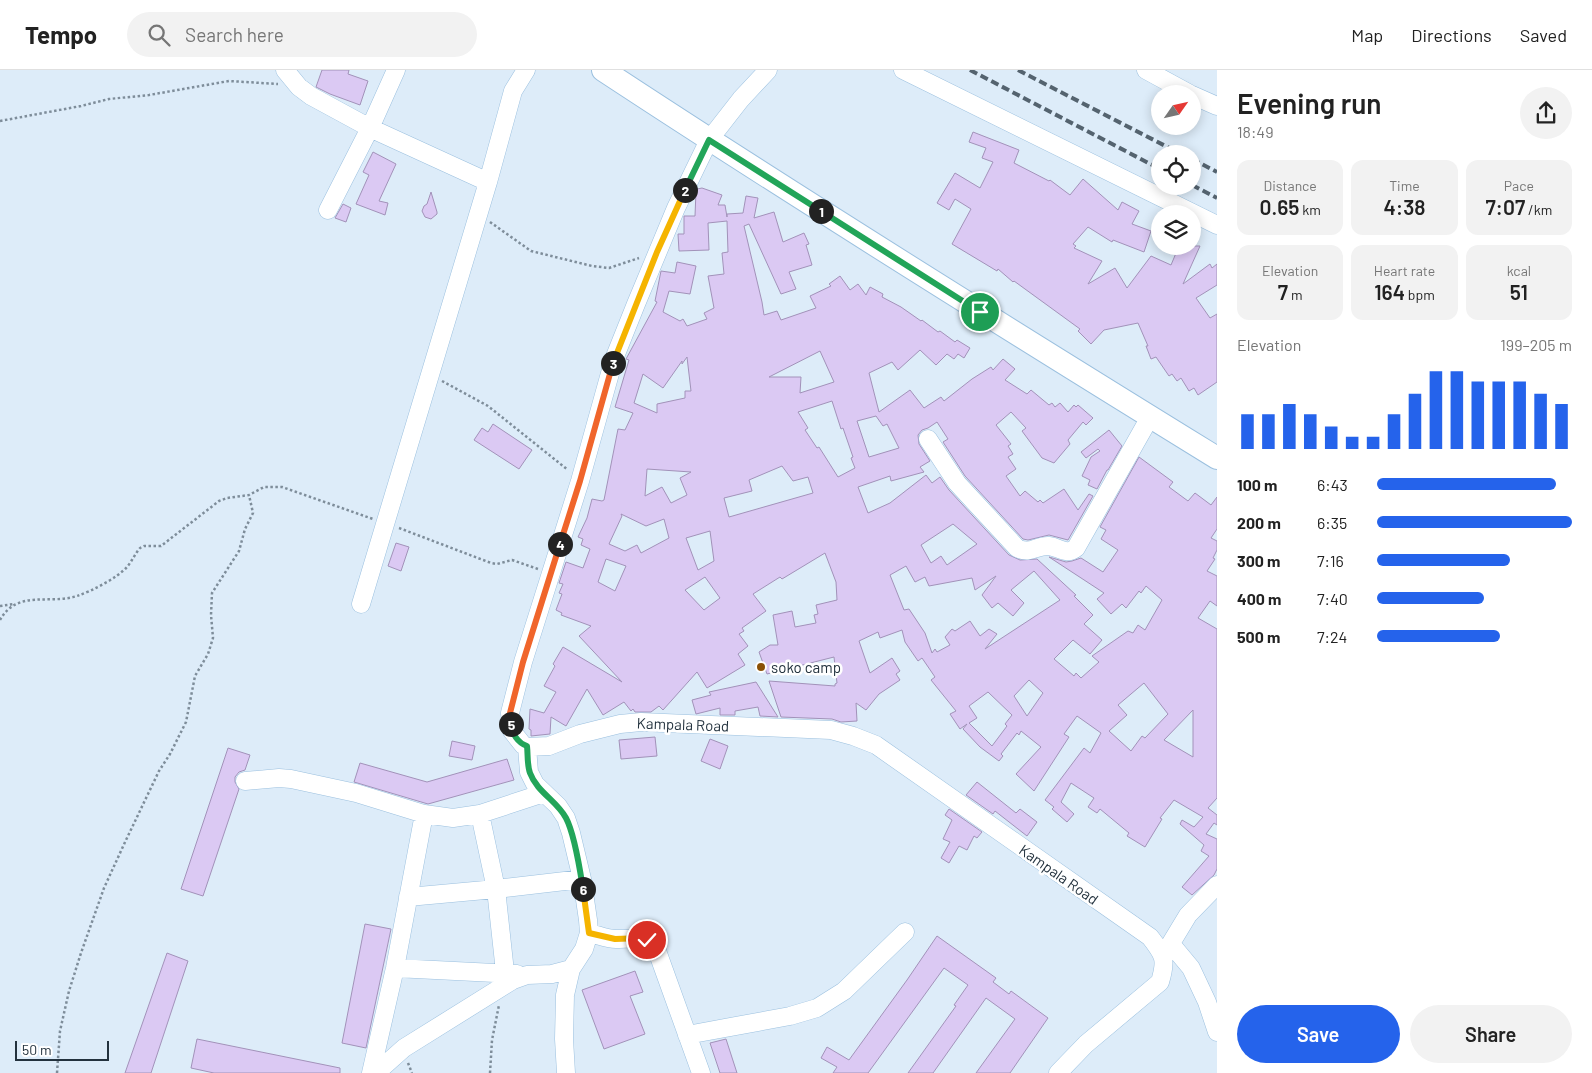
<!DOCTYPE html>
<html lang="en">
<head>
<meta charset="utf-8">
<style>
	body { margin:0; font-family:Barlow,sans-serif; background:#f2f2f2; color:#222; height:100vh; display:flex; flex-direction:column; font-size:19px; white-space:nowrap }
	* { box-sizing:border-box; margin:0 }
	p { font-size:16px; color:#767676 }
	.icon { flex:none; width:28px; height:28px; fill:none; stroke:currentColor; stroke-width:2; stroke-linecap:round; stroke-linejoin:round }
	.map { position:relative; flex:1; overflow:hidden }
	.side { display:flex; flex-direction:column; background:#fff; width:375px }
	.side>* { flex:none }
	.needle { width:32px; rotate:56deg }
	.controls { position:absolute; left:1151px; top:15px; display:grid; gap:10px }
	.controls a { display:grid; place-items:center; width:50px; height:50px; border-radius:50%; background:#fff; box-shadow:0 2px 12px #0003; font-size:25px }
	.scale { position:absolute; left:15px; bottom:12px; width:94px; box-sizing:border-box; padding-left:5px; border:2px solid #23323e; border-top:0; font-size:14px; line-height:18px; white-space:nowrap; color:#23323e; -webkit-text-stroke:4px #fff; paint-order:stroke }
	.pin { position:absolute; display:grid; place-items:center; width:42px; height:42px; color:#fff; margin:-21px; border:2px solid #fff; border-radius:50%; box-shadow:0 1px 5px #0007 }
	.km { position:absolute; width:25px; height:25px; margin:-12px; border-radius:50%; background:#222; color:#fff; font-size:14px; line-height:25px; text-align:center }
	.round { display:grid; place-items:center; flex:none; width:52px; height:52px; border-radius:26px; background:#f2f2f2 }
	.headline { display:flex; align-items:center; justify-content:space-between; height:85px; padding:0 20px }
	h1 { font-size:28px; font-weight:600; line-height:38px }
	.metrics { display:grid; grid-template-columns:repeat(3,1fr); gap:8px; height:85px; padding:5px 20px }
	.metrics div { display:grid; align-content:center; border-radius:12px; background:#f2f2f2; text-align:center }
	.metrics b { font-size:21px; font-weight:600 }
	.metrics small { font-size:14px; font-weight:400 }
	.metrics p { font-size:14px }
	.chart { height:140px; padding:10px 20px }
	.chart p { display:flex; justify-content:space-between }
	.chart svg { width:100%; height:90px; margin-top:5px; stroke:#2563eb; stroke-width:6 }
	.cta { display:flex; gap:10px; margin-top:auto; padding:10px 20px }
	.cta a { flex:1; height:58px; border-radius:30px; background:#2563eb; color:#fff; font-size:20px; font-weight:600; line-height:58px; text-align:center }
	.cta a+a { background:#f2f2f2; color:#222 }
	ul { padding:0 20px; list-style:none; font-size:16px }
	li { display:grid; grid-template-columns:80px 60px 1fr; align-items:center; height:38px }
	li i { height:12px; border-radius:6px; background:#2563eb }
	header { display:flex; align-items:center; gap:30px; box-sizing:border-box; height:70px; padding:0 25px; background:#fff; border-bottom:1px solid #e0e0e0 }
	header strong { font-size:24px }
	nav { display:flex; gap:28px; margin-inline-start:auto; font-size:18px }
	.search { width:350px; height:45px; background:#f2f2f2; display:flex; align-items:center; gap:12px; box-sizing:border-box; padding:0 18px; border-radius:28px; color:#767676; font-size:19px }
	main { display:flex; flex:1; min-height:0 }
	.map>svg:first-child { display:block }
	.building { fill:#dbc9f3; stroke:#a292b9; fill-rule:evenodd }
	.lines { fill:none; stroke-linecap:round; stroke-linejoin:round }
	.minor-casing { stroke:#9bc0df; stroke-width:19 }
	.major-casing { stroke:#9bc0df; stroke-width:24 }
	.path { stroke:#7e8d9a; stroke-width:2.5; stroke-dasharray:2.5 2.5; stroke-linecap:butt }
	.minor { stroke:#fff; stroke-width:18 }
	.major { stroke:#fff; stroke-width:22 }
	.rail { stroke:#54636f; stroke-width:4; stroke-dasharray:8 4; stroke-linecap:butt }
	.split-1-casing { stroke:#fff; stroke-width:10 }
	.split-2-casing { stroke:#fff; stroke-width:10 }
	.split-3-casing { stroke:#fff; stroke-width:10 }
	.split-4-casing { stroke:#fff; stroke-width:10 }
	.split-5-casing { stroke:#fff; stroke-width:10 }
	.split-6-casing { stroke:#fff; stroke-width:10 }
	.split-7-casing { stroke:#fff; stroke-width:10 }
	.split-1 { stroke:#22a559; stroke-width:6 }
	.split-2 { stroke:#22a559; stroke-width:6 }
	.split-3 { stroke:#f5b400; stroke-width:6 }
	.split-4 { stroke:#f0652b; stroke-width:6 }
	.split-5 { stroke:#f0652b; stroke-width:6 }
	.split-6 { stroke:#22a559; stroke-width:6 }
	.split-7 { stroke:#f5b400; stroke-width:6 }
	.poi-dot { fill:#8a5107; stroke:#fff; stroke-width:2 }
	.labels { text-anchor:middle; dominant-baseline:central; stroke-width:5; stroke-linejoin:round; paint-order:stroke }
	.poi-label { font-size:15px; fill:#23323e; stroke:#fff; text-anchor:start }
	.street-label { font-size:15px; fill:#23323e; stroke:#fff }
</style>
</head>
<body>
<header>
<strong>Tempo</strong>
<div class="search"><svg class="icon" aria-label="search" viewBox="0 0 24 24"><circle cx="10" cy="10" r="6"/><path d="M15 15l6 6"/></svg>Search here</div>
<nav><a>Map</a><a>Directions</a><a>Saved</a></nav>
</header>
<main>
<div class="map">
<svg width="1217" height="1003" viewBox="0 0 1217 1003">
	<rect width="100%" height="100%" fill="#ddecf9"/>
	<path class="building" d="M322 0H349L348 4 368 11 360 35 330 24 316 17Z
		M973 62 1019 80 1014 93 1049 111 1050 110 1070 125 1083 109 1118 140 1122 132 1139 141 1132 154 1151 161 1144 182 1113 170 1112 172 1088 157 1073 174 1076 176 1074 178 1102 191 1088 214 1115 198 1127 218 1151 186 1171 195 1179 176H1200L1183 214 1210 194 1212 198 1217 194V215L1196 228 1210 248 1217 244V312L1198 325 1194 318 1189 321 1181 308 1177 311 1172 304 1169 306 1156 287 1151 289 1146 276H1148L1138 253 1104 260 1091 274 1078 261 1080 259 1014 211 1013 212 998 199 997 201 952 174 971 139 955 129 949 140 937 133 955 103 980 118 993 92 982 88 986 78 969 72Z
		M373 82 396 94 379 131 388 133 385 145 356 134 369 105 363 102Z
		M702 118 722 125 718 135H725L727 147V144L743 143 746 126 758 128 754 148 774 142 783 172 804 163 809 174 806 175 812 195 789 202 796 219 781 224 749 154 744 156 762 232 764 245 777 241 781 250 816 238 810 226 831 216 829 214 840 206 850 220 858 214 866 225 870 217 883 224 882 227 901 237 921 251 922 250 938 262 940 261 955 272 957 270 970 278 964 288 958 284 954 289 947 284 936 295 920 280 898 300 892 292 869 303 879 342 910 320 924 338 941 327 944 331 972 309 991 297 993 300 1003 289 1015 299 1005 310 1027 324 1031 320 1049 335 1052 333 1055 337 1060 333 1068 342 1074 335 1076 337 1078 335 1093 348 1086 355 1083 352 1068 370 1070 374 1054 393 1042 388 1022 361 1026 358 1011 342 996 355 1011 374 1008 376 1013 384 1008 387 1016 399 1006 406 1020 426 1025 421 1038 432 1040 430 1043 433 1064 419 1078 440 1089 424 1093 426 1068 470 1049 465 1028 470 1023 469 965 406 943 372 948 369 937 352 928 358 922 360 918 365 919 374 930 391 920 397 924 402 891 411 890 406 858 417 868 443 890 433 926 405 932 413 940 407 949 420 1009 485 1020 490 1037 489 1076 525 1074 526 1093 545 1084 554 1102 570 1090 584 1073 570 1054 589 1074 606 1076 603 1081 608 1099 592 1092 586 1128 561 1133 563 1138 555 1145 560 1162 530 1146 516 1141 523 1139 521 1126 538 1122 534 1111 544 1097 529 1104 523 1049 487 1066 492 1072 491 1081 488 1103 502 1118 480 1101 469 1106 460 1100 457 1139 387 1173 412 1169 417 1188 431 1195 423 1211 435 1217 427V459L1211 468 1217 471V480L1213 488 1215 489 1207 501 1217 506V536L1210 531 1198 548 1217 559V728L1208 738 1217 745V755L1214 753 1206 764 1217 769V799L1214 805 1192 825 1182 817 1209 786 1201 781 1204 775 1180 754 1182 750 1194 757 1203 747 1174 730 1160 748 1162 749 1145 777 1127 766 1129 763 1100 739 1097 743 1088 737 1094 728 1071 713 1061 732 1074 744 1067 752 1052 739 1054 737 1045 730 1084 678 1090 683 1101 663 1077 646 1064 664 1069 667 1034 721 1016 704 1041 677 1021 661 1019 665 1017 663 1001 684 1003 686 999 691 980 677 963 659 967 654 960 659 950 644 956 641 931 610 935 607 922 588 918 591 905 572 902 560 880 568 878 562 859 571 870 603 892 588 900 601 896 604 900 610 879 624 866 640 856 633 857 651 841 652 832 649 781 647 769 611 835 616V614L837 613 834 587 767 604 759 582 770 575H778L773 545 792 541 795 557 816 553 814 545 818 544 816 535 837 530 836 512 825 483 782 509 780 507 753 524 766 541 742 558 744 561 739 564 748 576 738 584 745 595 707 618 697 602 663 640 659 636 651 642H635L633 639 631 641 624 632 603 645 587 619 566 656 551 647 550 664 531 666V660L529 659 530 639 544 643 556 622 544 616 555 596 553 594 563 577 622 612 579 566 591 556 561 545 562 543 556 540 562 524 559 523 563 514 559 513 566 492 583 498 590 479 581 475 583 469 578 467 587 448 592 429 602 431 604 430 618 359 625 360 633 343 615 337 629 290 626 289 657 232 655 231 661 201 675 203 677 192 696 196 690 224 669 221 663 242 680 251 683 249 687 256 707 249 704 243 714 238 708 206 724 204 722 183 728 182 727 151 708 153 709 180 679 181 678 164H684V146H695L696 121 697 119ZM820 281 834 312 800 323 801 307H769ZM687 287 691 321H685V328L657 334V343L634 333 643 304 663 318 682 291V294ZM832 331 841 359 843 358 853 387 851 388 855 398 838 407 819 377 817 378 805 360 808 358 798 342ZM876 346 883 356 887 354 899 378 869 387 857 351ZM782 396 793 411 808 407 813 423 729 447 724 428 752 421 749 410ZM647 399 691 402 680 408 687 425 671 433 662 417 645 426ZM621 444 646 456 664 449 669 468 641 483 637 475 625 481 609 474 622 446ZM953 454 977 474 947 495 941 486 931 493 921 475ZM710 461 714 491 698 500 686 468ZM606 489 626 496 615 521 598 512ZM906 496 915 512 925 507 929 516 972 508 975 520 996 506 982 525 992 538 998 533 1013 546 1024 533 1011 520 1034 501 1060 530 985 579 997 564 989 559 980 566 970 551 955 561 952 559 945 567 950 575 937 582 935 579 932 583 925 563 909 539 904 540 890 505ZM705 507 720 528 704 540 685 520ZM1029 610 1043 623 1027 646 1014 626ZM1144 613 1168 644 1145 668 1142 666 1131 681 1109 661 1127 645 1118 635ZM988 622 1012 645 1005 654 1007 656 992 676 969 653 977 648 969 636ZM1193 640V687L1164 670Z
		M431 122 437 142V144L431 149 425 147 422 141 424 136 427 134Z
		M343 134 351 138 346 152 335 148Z
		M493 354 532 380 519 399 474 370 482 358 488 362Z
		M1109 360 1122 376 1108 400H1107L1097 419 1088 415 1090 410 1082 406 1091 387 1100 381 1098 379 1086 388 1081 382Z
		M396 473 409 477 401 501 388 496Z
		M756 612 778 647 760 646 758 637 735 641V645H720V638L696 644 692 630 711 625 709 622Z
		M655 667 657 686 621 689 619 670Z
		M710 669 728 676 720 699 701 691Z
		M452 671 475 676 472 690 449 686Z
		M228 678 250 685 245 700 239 702 235 707V712L239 719 203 826 181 819Z
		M507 689 514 710 428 734 354 712 360 693 427 712Z
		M977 712 1016 743 1020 739 1037 752 1027 766 995 741 993 744 966 725Z
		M949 739 982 762 977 768 974 766 967 780 959 776 949 793 941 788 950 772 943 769 952 750 945 745Z
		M365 854 391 859 366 978 342 973Z
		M937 866 996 908 993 912 1009 924 1011 921 1048 948 1010 1003H976L1015 949 986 928 933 1003H908L956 936 954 935 968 915 944 898 868 1003H833L837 997 821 988 827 977 849 990 907 910Z
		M167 883 188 891 151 1003H125Z
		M635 901 643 922 630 926 645 964 604 979 582 920Z
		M197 969 340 998V1003H214L191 998Z
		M726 969 737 1003H720L710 973Z"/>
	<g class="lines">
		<g class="minor-casing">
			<path id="minor" d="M285 0 299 17 311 26 370 58 488 112
				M768 0 741 29 709 70 676 138 636 234 614 289 580 411 523 592 510 643 512 661 523 675 527 677 549 676 580 664 620 654 641 652 831 660 853 666 876 675 1150 867C1164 885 1167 889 1160 912L1086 974 1058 1003
				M903 0 1217 155
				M1146 0 1190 24
				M1192 25 1217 36
				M328 140 370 58 396 0
				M928 369 957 413 1017 478C1031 485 1036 475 1049 476 1059 477 1066 486 1076 478L1150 347
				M361 534 488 112 513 21 526 0
				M527 677 529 702 535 714 558 736 566 748 571 763 582 809 588 850 589 863 584 879 571 899 565 925 564 969 566 1003
				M245 711 279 708 291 709 356 723 424 744 453 748 480 744 544 723
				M480 744 496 819 505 902
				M408 827 496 819 582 809
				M589 863C598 865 607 869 616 869 634 870 644 863 656 878L701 1003
				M1171 874 1191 898 1207 932 1217 962
				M1165 883 1188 845 1217 815
				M395 898 517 904
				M687 965 790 946 817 938 844 921 905 862
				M371 1003 395 898 424 744
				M376 1003 404 978 513 910 527 905 552 904 571 899"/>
		</g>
		<g class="major-casing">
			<path id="major" d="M603 0C805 133 1011 261 1217 388"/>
		</g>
		<path class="path" d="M0 51 81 36 109 29 149 25 229 11 278 14
			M490 152 531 181 592 196 609 198 639 188
			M442 311 488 336 568 400
			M399 458 491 493 497 494 512 490 538 499
			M0 536 14 534
			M0 550C17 519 50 535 77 526 92 521 117 508 127 497 132 491 135 484 140 478L144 476H161L219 431 227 428 249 425 264 417H282L373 449
			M408 993 412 1003
			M57 1003 60 961 69 921 81 883 104 818 126 770 159 701 170 684 186 652 195 606 208 584 213 568 211 545 212 523 239 481 245 459 253 443 249 425
			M490 1003 492 970 499 935"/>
		<use href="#minor" class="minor"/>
		<use href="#major" class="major"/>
		<path class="rail" d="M970 0 1160 99
			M1018 0 1181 84
			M1192 89 1217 102
			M1192 115 1217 128"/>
	</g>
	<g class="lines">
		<g class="split-1-casing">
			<path id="split-1" d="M821 141 980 242"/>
		</g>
		<g class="split-2-casing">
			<path id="split-2" d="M685 120 709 70 821 141"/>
		</g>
		<g class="split-3-casing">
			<path id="split-3" d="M613 293 657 182 685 120"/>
		</g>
		<g class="split-4-casing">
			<path id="split-4" d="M560 474 580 411 613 293"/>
		</g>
		<g class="split-5-casing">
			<path id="split-5" d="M511 654 510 643 523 592 560 474"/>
		</g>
		<g class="split-6-casing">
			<path id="split-6" d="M511 654C512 664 518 673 527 676 528 685 527 695 530 703 537 722 557 731 566 748 575 765 580 800 583 819"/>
		</g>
		<g class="split-7-casing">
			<path id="split-7" d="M583 819 589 863 615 869 643 868 647 870"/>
		</g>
		<use href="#split-1" class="split-1"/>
		<use href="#split-2" class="split-2"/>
		<use href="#split-3" class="split-3"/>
		<use href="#split-4" class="split-4"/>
		<use href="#split-5" class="split-5"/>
		<use href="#split-6" class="split-6"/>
		<use href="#split-7" class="split-7"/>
	</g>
	<circle class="poi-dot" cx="761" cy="597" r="5"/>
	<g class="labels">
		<g class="poi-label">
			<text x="771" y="597">soko camp</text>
		</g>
		<g class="street-label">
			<text transform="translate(683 654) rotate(2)">Kampala Road</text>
			<text transform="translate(1059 804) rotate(35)">Kampala Road</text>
		</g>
	</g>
</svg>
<div class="controls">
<a><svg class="needle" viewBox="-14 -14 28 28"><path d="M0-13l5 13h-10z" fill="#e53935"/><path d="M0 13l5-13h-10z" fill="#767676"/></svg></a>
<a><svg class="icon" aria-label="locate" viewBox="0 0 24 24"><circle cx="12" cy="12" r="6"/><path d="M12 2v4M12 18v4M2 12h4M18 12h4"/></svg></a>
<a><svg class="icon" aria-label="layers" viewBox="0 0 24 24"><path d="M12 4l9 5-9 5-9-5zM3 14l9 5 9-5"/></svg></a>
</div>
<div class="scale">50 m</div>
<div class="pin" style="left:980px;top:242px;background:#1e9e55"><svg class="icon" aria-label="arrive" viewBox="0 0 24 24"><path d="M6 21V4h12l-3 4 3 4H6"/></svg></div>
<div class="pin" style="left:647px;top:870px;background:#d93025"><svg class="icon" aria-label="check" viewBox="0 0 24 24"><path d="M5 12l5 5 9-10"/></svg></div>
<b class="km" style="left:821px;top:141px">1</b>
<b class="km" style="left:685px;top:120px">2</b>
<b class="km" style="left:613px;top:293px">3</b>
<b class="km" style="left:560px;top:474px">4</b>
<b class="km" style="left:511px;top:654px">5</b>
<b class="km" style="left:583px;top:819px">6</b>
</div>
<section class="side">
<div class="headline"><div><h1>Evening run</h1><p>18:49</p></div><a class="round"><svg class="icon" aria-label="share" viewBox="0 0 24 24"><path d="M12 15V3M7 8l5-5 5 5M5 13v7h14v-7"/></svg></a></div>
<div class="metrics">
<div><p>Distance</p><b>0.65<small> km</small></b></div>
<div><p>Time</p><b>4:38</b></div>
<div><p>Pace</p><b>7:07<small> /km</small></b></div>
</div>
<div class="metrics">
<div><p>Elevation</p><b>7<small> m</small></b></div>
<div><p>Heart rate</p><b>164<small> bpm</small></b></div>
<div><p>kcal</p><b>51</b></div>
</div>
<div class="chart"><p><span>Elevation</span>199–205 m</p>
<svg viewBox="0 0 160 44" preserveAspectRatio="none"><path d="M5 44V27M15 44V27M25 44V22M35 44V27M45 44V33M55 44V38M65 44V38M75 44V27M85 44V17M95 44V6M105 44V6M115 44V11M125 44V11M135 44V11M145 44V17M155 44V22"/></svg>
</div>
<ul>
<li><b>100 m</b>6:43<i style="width:92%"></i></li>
<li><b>200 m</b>6:35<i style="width:100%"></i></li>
<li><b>300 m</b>7:16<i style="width:68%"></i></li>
<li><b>400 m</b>7:40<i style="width:55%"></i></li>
<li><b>500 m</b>7:24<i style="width:63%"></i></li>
</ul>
<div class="cta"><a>Save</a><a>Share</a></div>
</section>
</main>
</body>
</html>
